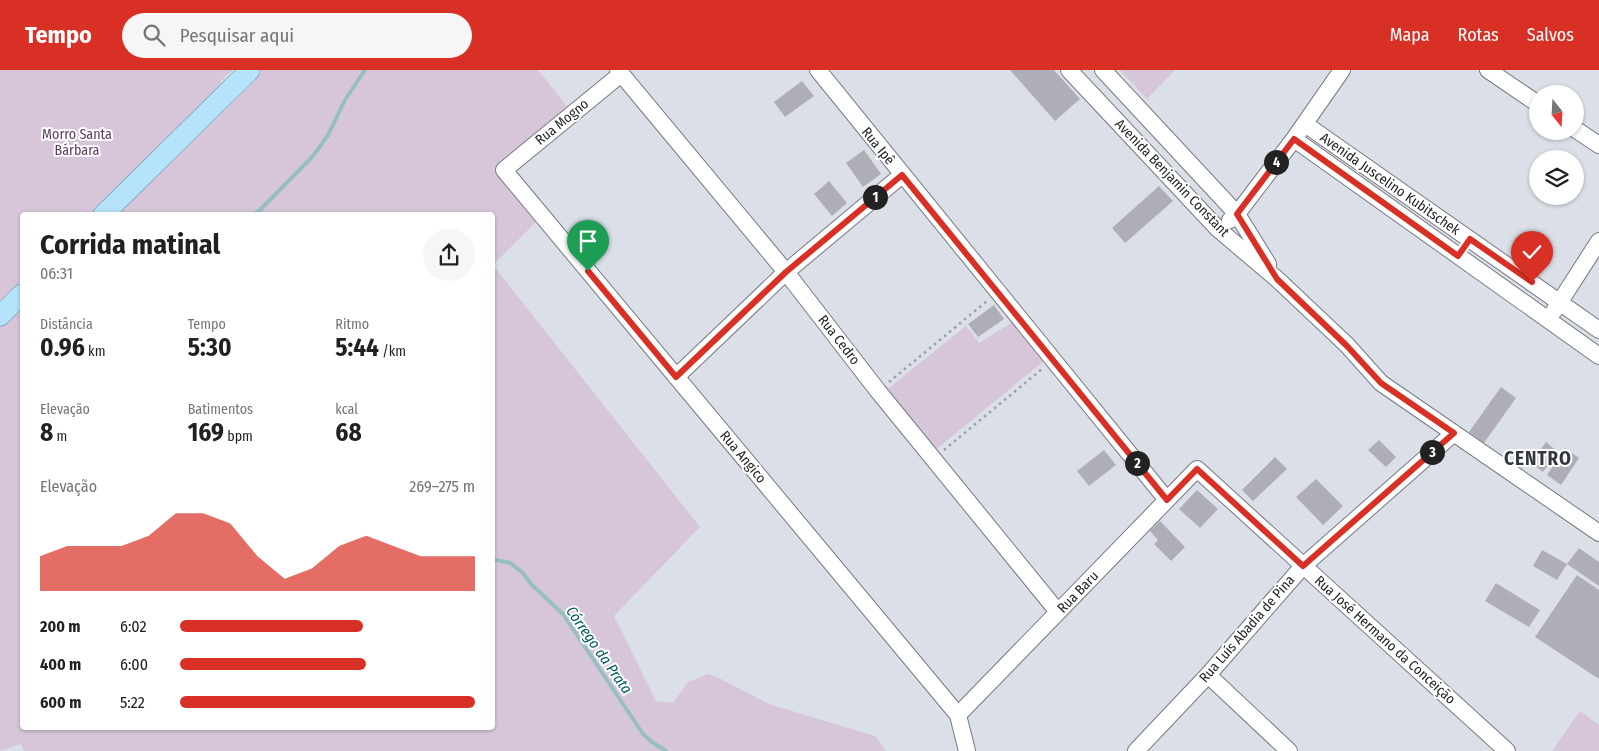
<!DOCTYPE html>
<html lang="pt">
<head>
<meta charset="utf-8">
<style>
	body { margin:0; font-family:"Fira Sans Condensed",sans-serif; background:#f6f6f6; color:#202124; height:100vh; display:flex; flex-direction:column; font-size:19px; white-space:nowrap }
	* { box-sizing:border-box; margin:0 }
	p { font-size:16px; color:#757577 }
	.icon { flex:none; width:28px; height:28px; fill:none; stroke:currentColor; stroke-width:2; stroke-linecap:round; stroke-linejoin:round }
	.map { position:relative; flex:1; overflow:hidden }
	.sheet { position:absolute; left:20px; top:142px; width:475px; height:518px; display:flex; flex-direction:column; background:#fff; border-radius:5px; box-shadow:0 1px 4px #0004 }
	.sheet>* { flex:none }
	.needle { width:32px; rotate:162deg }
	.fabs { position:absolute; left:1529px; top:15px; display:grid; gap:10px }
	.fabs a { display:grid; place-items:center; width:55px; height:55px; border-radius:50%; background:#fff; box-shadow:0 1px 4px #0004; font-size:25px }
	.pin { position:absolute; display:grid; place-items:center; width:42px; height:42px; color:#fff; margin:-51px -21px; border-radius:50% 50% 50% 0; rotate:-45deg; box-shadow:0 0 5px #0007 }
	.pin .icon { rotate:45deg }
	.km { position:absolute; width:25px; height:25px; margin:-12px; border-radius:50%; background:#222; color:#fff; font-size:14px; line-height:25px; text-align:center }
	.round { display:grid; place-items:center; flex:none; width:52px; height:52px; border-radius:26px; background:#f6f6f6 }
	.overview { display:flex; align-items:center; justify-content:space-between; height:85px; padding:0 20px }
	h1 { font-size:28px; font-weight:700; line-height:38px }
	.metrics { display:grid; grid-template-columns:repeat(3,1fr); gap:8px; height:85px; padding:5px 20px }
	.metrics div { display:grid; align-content:center }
	.metrics b { font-size:25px; font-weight:700 }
	.metrics small { font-size:14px; font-weight:400 }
	.metrics p { font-size:14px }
	.chart { height:140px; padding:10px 20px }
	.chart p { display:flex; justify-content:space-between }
	.chart svg { width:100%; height:90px; margin-top:5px; fill:#d93025; opacity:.7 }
	ul { padding:0 20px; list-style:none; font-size:16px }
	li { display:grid; grid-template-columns:80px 60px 1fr; align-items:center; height:38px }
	li i { height:12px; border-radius:6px; background:#d93025 }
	header { display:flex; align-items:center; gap:30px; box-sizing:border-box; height:70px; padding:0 25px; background:#d93025; color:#fff }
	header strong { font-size:24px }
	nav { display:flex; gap:28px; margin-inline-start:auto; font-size:18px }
	.search { width:350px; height:45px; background:#f6f6f6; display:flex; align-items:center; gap:12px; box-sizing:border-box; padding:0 18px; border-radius:28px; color:#757577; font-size:19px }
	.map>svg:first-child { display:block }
	.green { fill:#d7c6da; fill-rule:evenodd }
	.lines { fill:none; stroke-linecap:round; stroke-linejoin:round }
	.stream { stroke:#96bfc1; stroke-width:4 }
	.building { fill:#afaeb6 }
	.minor-casing { stroke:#757a81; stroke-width:18 }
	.major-casing { stroke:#6294ae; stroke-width:21 }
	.path { stroke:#9a9ea4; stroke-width:2.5; stroke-dasharray:2.5 4; stroke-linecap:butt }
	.minor { stroke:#fff; stroke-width:16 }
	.major { stroke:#b5e3fa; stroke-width:20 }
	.route-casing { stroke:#fff; stroke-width:10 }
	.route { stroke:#d93025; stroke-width:6 }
	.labels { text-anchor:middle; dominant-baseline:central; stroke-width:4; stroke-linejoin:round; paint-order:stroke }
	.street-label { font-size:14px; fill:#232528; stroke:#fff }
	.park-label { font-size:14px; fill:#5d3c62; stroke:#fff }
	.water-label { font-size:15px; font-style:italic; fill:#005b60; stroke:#fff }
	.district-label { font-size:19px; font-weight:bold; letter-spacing:1px; fill:#34383e; stroke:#fff }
</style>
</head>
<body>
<header>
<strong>Tempo</strong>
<div class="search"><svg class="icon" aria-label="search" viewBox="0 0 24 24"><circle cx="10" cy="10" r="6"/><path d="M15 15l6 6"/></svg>Pesquisar aqui</div>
<nav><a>Mapa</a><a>Rotas</a><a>Salvos</a></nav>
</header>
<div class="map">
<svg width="1599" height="681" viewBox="0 0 1599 681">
	<rect width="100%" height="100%" fill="#dbe0e8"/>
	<path class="green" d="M0 0H233L220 12 234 16 251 0H538L570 40 499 101 539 149 493 195 700 457 614 546 656 631 673 633 688 612 708 604 721 609 769 634 875 666 886 681H24L21 674 0 681ZM22 145H492V658H22Z
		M1120 0H1175L1147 29Z
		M1013 252 1045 290 934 381 884 322 966 256 979 273Z
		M1580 641 1599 655V681H1552Z"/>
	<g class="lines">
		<path class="stream" d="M251 145 258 142 313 86 328 65 345 30 365 0
			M492 489 510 493 522 502 532 515 563 544 643 664 652 672 666 681"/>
	</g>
	<path class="building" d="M1010 0H1054L1080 29 1055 51Z
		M802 11 814 26 785 47 774 32Z
		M864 80 881 104 863 117 846 93Z
		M829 111 847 133 832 146 814 124Z
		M1159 116 1173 131 1125 173 1112 158Z
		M994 235 1004 249 978 267 968 254Z
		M1501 317 1516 328 1484 373 1469 362Z
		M1379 370 1396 387 1386 397 1368 380Z
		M1546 372 1558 382 1543 402 1531 393Z
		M1565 378 1579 388 1561 415 1547 405Z
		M1104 380 1116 395 1089 416 1077 401Z
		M1275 387 1287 399 1253 431 1242 420Z
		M1316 409 1343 436 1323 455 1296 427Z
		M1197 420 1218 439 1200 458 1179 439Z
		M1160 451 1185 477 1171 491 1154 474 1158 470 1150 461Z
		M1579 478 1599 492V516L1567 494Z
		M1542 480 1567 494 1557 510 1533 496Z
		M1577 505 1599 520V609L1535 567Z
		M1496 513 1540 540 1529 557 1485 531Z"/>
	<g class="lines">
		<g class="minor-casing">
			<path id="minor" d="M618 0 786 202 878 321 1058 542
				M818 0 1167 430
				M1069 0 1218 159 1277 209 1347 275 1381 313 1599 463
				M1103 0 1237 144 1268 194
				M1488 0 1538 34
				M621 4 504 100 958 645 967 681
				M1305 54 1599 260
				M1575 59 1599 75
				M1294 69 1599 286
				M1230 150 1237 144 1294 69 1342 0
				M1554 241 1599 171
				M676 307 786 202 902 105
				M1208 605 1289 681
				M958 645 1197 399 1507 681
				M1136 681 1208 605 1303 496 1454 363"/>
		</g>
		<g class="major-casing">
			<path id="major" d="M103 145 250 0
				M0 246 22 224"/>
		</g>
		<path class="path" d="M889 312 987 231
			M944 380 1042 299"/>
		<use href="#minor" class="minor"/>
		<use href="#major" class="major"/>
	</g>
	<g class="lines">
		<g class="route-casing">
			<path id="route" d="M588 201 676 307 786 202 902 105 1167 430 1197 399 1303 496 1454 363 1381 313 1347 276 1277 209 1237 144 1294 69 1458 186 1470 169 1532 212"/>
		</g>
		<use href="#route" class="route"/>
	</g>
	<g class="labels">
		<g class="street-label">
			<text transform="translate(562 52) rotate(-39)">Rua Mogno</text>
			<text transform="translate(878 76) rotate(51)">Rua Ipê</text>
			<text transform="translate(1172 108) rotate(46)">Avenida Benjamin Constant</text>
			<text transform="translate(1390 114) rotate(35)">Avenida Juscelino Kubitschek</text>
			<text transform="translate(839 270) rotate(52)">Rua Cedro</text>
			<text transform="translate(743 387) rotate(50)">Rua Angico</text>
			<text transform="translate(1078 522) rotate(-46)">Rua Baru</text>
			<text transform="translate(1247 559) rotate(-49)">Rua Luís Abadia de Pina</text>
			<text transform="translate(1385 570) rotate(42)">Rua José Hermano da Conceição</text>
		</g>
		<g class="park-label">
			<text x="77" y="64">Morro Santa<tspan x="77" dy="16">Bárbara</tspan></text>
		</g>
		<g class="water-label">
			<text transform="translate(599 580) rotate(55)">Córrego da Prata</text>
		</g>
		<g class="district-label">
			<text x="1538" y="388">CENTRO</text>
		</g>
	</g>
</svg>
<div class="fabs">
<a><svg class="needle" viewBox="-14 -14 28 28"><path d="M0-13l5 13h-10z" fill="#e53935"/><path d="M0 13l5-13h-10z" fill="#757577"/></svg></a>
<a><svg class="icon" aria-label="layers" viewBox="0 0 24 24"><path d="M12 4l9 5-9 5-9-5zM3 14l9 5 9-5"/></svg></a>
</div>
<div class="pin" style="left:588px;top:201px;background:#1e9e55"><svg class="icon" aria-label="arrive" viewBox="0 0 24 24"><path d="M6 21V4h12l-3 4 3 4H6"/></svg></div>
<div class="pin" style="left:1532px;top:212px;background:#d93025"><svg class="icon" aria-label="check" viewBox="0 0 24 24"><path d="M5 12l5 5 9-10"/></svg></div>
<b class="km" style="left:875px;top:127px">1</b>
<b class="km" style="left:1137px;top:393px">2</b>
<b class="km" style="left:1432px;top:382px">3</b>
<b class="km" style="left:1276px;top:92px">4</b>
<section class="sheet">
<div class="overview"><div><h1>Corrida matinal</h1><p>06:31</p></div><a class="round"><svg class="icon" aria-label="share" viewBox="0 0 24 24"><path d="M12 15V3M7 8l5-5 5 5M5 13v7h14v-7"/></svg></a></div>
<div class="metrics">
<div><p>Distância</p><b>0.96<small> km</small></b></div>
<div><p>Tempo</p><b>5:30</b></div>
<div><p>Ritmo</p><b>5:44<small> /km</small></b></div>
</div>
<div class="metrics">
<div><p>Elevação</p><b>8<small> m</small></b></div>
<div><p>Batimentos</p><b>169<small> bpm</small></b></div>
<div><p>kcal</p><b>68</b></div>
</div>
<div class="chart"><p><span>Elevação</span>269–275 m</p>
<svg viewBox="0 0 160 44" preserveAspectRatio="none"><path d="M0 44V27L10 22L20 22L30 22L40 17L50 6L60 6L70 11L80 27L90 38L100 33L110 22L120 17L130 22L140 27L150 27L160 27V44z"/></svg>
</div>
<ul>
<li><b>200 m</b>6:02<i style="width:62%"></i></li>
<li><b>400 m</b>6:00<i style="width:63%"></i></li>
<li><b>600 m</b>5:22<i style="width:100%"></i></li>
</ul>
</section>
</div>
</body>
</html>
